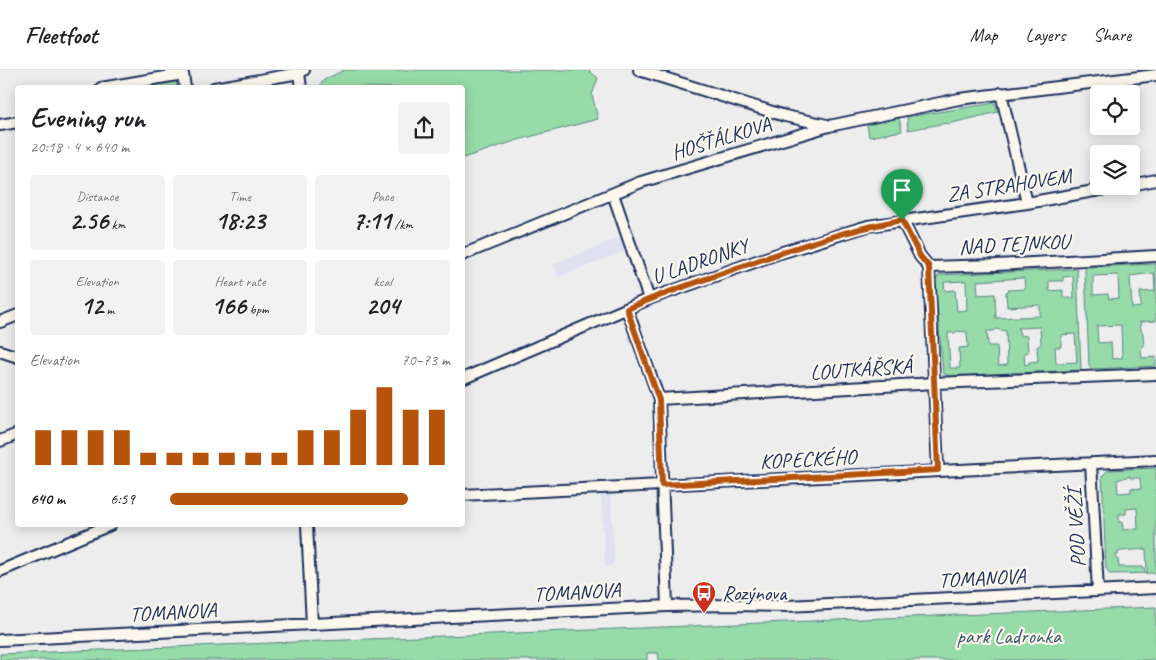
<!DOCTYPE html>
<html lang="en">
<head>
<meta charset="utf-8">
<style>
	body { margin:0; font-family:Caveat,sans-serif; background:#f2f2f2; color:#202124; height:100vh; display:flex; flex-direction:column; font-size:19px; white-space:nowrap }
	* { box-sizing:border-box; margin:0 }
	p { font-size:16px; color:#757577 }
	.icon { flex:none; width:28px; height:28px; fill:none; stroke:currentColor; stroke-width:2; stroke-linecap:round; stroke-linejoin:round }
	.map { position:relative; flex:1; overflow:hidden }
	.drawer { position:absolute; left:15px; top:15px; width:450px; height:442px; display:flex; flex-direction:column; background:#fff; border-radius:5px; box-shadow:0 2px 12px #0003 }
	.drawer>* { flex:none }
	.fabs { position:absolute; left:1090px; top:15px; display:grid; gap:10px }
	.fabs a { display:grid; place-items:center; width:50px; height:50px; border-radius:5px; background:#fff; box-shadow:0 2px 12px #0003; font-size:25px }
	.pin { position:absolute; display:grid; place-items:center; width:42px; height:42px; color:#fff; margin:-51px -21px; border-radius:50% 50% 50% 0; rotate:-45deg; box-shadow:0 0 5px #0007 }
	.pin .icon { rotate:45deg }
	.round { display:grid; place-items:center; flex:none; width:52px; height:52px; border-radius:5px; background:#f2f2f2 }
	.summary { display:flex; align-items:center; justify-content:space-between; height:85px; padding:0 15px }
	h1 { font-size:28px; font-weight:600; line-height:38px }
	.figures { display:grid; grid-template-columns:repeat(3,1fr); gap:8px; height:85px; padding:5px 15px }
	.figures div { display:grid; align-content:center; border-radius:5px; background:#f2f2f2; text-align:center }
	.figures b { font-size:25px; font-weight:600 }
	.figures small { font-size:14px; font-weight:400 }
	.figures p { font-size:14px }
	.chart { height:140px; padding:10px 15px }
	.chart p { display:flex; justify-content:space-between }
	.chart svg { width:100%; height:90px; margin-top:5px; stroke:#b45309; stroke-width:6 }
	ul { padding:0 15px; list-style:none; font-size:16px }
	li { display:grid; grid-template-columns:80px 60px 1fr; align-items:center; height:38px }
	li i { height:12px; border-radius:6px; background:#b45309 }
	header { display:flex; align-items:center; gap:30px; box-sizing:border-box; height:70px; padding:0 25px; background:#fff; border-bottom:1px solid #e0e0e0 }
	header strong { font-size:24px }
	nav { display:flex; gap:28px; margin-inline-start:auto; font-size:18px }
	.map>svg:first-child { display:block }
	.built { fill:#dfe1f1 }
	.green { fill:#96dba8; stroke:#588583; fill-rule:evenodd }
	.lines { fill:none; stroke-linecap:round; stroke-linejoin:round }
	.minor-casing { stroke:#1b2f5e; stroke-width:14 }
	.minor { stroke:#fbf7ec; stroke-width:10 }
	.route-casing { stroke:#fff; stroke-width:10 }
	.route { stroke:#b45309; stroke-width:6 }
	.labels { text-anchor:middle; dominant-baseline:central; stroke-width:4.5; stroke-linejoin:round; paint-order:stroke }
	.street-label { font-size:21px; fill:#1b2f5e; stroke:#fbf7ec }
	.poi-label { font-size:21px; fill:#1b2f5e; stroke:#fbf7ec; text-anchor:start }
	.park-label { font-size:21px; fill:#3a5a70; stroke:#fbf7ec }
</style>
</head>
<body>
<header>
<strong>Fleetfoot</strong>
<nav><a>Map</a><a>Layers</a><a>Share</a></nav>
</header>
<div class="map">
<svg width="1156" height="590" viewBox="0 0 1156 590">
	<rect width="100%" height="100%" fill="#eeedee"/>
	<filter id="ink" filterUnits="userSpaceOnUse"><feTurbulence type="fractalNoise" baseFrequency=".02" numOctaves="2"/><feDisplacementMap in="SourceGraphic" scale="10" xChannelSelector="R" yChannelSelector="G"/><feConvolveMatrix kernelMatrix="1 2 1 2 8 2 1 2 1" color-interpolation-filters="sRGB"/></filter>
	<g filter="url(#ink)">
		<path class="built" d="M621 167 626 181 558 207 553 194Z
			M601 424H611L614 483V494L605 497Z"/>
		<path class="green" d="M344 0H588L598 8 592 25 598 49 518 70 463 88 462 18 319 17 324 10Z
			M176 9 177 17 129 18Z
			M995 33 998 42 948 54 947 53 908 60 907 47Z
			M899 48 902 61 869 67 867 54Z
			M1156 194V251L1140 252 1141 260 1143 263 1144 276 1141 279 1142 288 1156 287V296L1091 299 1089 295 1085 200 1087 197ZM1154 203 1155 221 1140 222 1141 237 1132 238 1130 206ZM1118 205 1119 228 1109 229 1108 224 1093 225V206ZM1121 255 1122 288 1112 289 1111 272 1098 273 1097 256Z
			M1077 199 1081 300 950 306 943 303 935 211 939 205ZM1073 206 1074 228H1063V220L1049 221V211H1063V207ZM1024 208 1025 219 1008 220V222H1006L1007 237 1040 235V246L996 248 995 224 978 225 977 211ZM966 211 967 240 957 241 955 220 945 221 944 212ZM1040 257 1041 274 1037 277 1038 291 1029 292V294L1025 295 1024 283 1028 282 1027 266 1020 265 1018 258ZM996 259 1006 261 1007 295 998 296 997 276H988L987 261H994ZM957 261 967 262 968 277 959 278 960 298H950L948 263H955ZM1075 264 1077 292 1056 293 1055 277H1061V265Z
			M1156 398V503L1110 504 1106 498 1102 406 1108 400ZM1130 406V408H1140L1141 419 1131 418V422L1118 423 1117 410ZM1137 438 1138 459 1123 460 1122 452H1119V444H1126V439ZM1146 479 1147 502H1145L1144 498 1142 497H1119L1118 489H1116L1115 486 1118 485V482L1121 481Z
			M1156 537V590H659L658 583H647V590H0V584Z"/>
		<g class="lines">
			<g class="minor-casing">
				<path id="minor" d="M639 0 785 46 827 55
					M299 3 301 18
					M101 18 183 4 185 18
					M214 18 299 3 304 0
					M1001 23 1027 133
					M0 55 18 52
					M1131 115 1156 110
					M613 124 649 229
					M902 150 920 186 929 197
					M462 185 641 112 829 56 959 29 1156 5
					M929 197 996 195 1156 186
					M929 197 938 401
					M627 239 659 329 667 536
					M0 252 18 245
					M0 281 18 287
					M462 309 649 229 780 183 868 156 1027 133 1122 116
					M659 329 935 313 1156 304
					M0 371 18 364
					M1091 393 1098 521
					M462 425 1156 390
					M307 455 312 554
					M0 501 110 455
					M0 570 667 536 734 535 787 536 1156 518"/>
			</g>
			<use href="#minor" class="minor"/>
		</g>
	</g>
	<g class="lines" filter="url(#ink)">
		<g class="route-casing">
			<path id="route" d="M902 150 920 186 929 197 938 400 662 415 659 330 627 239C662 223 698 212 734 199 789 180 844 160 902 150Z"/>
		</g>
		<use href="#route" class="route"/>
	</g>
	<defs>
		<g id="bus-pin" transform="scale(1.25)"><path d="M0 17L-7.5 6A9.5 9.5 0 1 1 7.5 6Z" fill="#c8321e" stroke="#fbf7ec"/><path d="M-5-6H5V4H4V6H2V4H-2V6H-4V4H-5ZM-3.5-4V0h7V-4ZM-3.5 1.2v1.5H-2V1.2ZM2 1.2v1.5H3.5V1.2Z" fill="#fff"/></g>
	</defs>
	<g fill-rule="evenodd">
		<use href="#bus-pin" x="704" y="523"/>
	</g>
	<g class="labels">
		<g class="street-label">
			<text transform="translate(721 68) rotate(-17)">HOŠŤÁLKOVA</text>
			<text transform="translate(1009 115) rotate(-9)">ZA STRAHOVEM</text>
			<text transform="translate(1014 174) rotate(-3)">NAD TEJNKOU</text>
			<text transform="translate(700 191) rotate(-19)">U LADRONKY</text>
			<text transform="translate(861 299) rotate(-4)">LOUTKÁŘSKÁ</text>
			<text transform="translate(808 389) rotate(-3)">KOPECKÉHO</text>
			<text transform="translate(1076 458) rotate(-93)">POD VĚŽÍ</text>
			<text transform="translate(982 508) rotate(-3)">TOMANOVA</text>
			<text transform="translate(577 522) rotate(-3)">TOMANOVA</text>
			<text transform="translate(173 542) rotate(-3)">TOMANOVA</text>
		</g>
		<g class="poi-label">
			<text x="722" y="523">Rozýnova</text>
		</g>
		<g class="park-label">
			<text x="1009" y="566">park Ladronka</text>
		</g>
	</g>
</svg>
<div class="fabs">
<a><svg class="icon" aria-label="locate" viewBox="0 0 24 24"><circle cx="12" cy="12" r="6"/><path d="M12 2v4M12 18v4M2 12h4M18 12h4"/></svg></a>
<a><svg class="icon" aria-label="layers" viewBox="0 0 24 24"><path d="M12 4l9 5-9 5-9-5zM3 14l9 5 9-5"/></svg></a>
</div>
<div class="pin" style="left:902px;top:150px;background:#1e9e55"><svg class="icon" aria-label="arrive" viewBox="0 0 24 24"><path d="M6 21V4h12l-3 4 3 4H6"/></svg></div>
<section class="drawer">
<div class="summary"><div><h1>Evening run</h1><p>20:18 · 4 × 640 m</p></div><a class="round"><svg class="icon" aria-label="share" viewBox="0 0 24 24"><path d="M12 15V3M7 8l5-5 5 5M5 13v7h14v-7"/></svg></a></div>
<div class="figures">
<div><p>Distance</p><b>2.56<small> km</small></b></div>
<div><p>Time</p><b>18:23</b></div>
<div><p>Pace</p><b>7:11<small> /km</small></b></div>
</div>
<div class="figures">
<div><p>Elevation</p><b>12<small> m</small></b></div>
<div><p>Heart rate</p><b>166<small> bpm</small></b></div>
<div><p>kcal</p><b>204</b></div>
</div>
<div class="chart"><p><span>Elevation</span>70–73 m</p>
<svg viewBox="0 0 160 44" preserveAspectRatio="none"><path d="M5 44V27M15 44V27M25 44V27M35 44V27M45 44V38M55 44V38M65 44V38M75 44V38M85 44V38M95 44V38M105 44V27M115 44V27M125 44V17M135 44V6M145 44V17M155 44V17"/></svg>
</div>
<ul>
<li><b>640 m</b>6:59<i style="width:85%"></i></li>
</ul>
</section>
</div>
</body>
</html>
